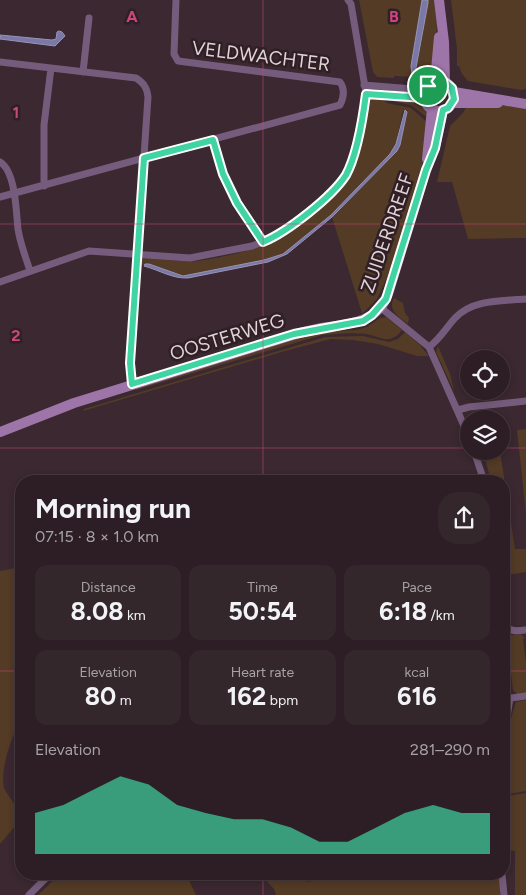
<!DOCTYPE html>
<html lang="en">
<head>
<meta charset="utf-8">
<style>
	body { margin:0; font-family:Figtree,sans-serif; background:#34272c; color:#f1f3f6; height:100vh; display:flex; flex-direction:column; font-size:19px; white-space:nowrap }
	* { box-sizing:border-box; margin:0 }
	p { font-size:16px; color:#a6a2a6 }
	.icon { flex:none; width:28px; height:28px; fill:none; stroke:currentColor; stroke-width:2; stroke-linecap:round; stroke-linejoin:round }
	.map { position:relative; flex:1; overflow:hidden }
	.side { position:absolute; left:15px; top:475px; width:495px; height:405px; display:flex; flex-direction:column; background:#2c1e24; border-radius:20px; box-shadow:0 2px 8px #0003,0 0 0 1px #483c41 }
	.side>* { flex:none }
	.buttons { position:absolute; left:460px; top:350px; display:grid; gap:10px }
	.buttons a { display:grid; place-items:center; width:50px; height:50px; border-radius:50%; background:#2c1e24; box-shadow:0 2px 8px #0003,0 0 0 1px #483c41; font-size:25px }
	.pin { position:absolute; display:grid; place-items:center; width:42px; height:42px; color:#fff; margin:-21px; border:2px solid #fff; border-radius:50%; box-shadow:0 1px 5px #0007 }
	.round { display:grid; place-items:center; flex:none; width:52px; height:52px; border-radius:20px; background:#34272c }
	.head { display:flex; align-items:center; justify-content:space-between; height:85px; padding:0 20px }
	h1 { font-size:28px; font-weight:700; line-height:38px }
	.figures { display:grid; grid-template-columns:repeat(3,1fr); gap:8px; height:85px; padding:5px 20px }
	.figures div { display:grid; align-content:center; border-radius:12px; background:#34272c; text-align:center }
	.figures b { font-size:25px; font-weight:700 }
	.figures small { font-size:14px; font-weight:400 }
	.figures p { font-size:14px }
	.chart { height:140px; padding:10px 20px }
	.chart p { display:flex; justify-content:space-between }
	.chart svg { width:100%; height:90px; margin-top:5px; fill:#3fd4a2; opacity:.7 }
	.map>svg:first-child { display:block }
	.green { fill:#533b25 }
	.water { fill:#7978a7; stroke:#9893b5 }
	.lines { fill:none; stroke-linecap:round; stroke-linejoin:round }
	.street { stroke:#765c7c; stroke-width:7 }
	.secondary { stroke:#9e75a8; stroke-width:10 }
	.route-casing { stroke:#fff; stroke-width:10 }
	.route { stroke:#3fd4a2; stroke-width:6 }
	.grid { fill:none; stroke:#c9477a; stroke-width:1; stroke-opacity:0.55 }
	.labels { text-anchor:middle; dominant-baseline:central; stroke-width:5; stroke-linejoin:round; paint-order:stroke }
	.street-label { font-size:19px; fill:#dfd3d7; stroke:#311f26 }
	.grid-label { font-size:16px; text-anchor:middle; font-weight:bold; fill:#c9477a; stroke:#311f26; stroke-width:5; stroke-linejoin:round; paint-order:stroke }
</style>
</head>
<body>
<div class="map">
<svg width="526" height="895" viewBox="0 0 526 895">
	<rect width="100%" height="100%" fill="#3b2830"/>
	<path class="green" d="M359 0H422L411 66 414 74 428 0H435L437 25 434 67 415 77 394 76V78L377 77 373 72Z
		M451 0H526V89L521 90 468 81 462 74 459 66H457V49Z
		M431 96a8 8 0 1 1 16 0a8 8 0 1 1-16 0Z
		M373 98H380L387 103 411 108 428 123 422 168 390 271 377 299 362 314 361 310 332 217 397 151 400 145 406 110 403 111 396 143 390 154 331 215 283 254 264 260 183 276 149 264 139 265 140 260 143 258C161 259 179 262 197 261 214 259 251 251 267 244 297 231 346 191 356 159 361 145 362 105 373 98Z
		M387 98C404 99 426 97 428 118L411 105 388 100Z
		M467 106H510L526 108V238L468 239 452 182H437L450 126 463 113Z
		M394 298 403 303 405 313 409 318 408 324C399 317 387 311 394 298Z
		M386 317 402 330C399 334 395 338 389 339 382 340 374 335 366 334 351 332 336 334 322 335L136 390 134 387 317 332 356 330 367 327 380 318Z
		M405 332 420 345 429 356H417L378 344 353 340 331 339 285 351 83 411 84 409 325 337 363 336 389 342 398 339Z
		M438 346 450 374 454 391 436 352Z
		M526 429V514L517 430Z
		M483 451H500L515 549H526V572L506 575 504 555V481H491Z
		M21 567V721C11 736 0 770 4 788 9 798 19 808 21 819L0 844V571Z
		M521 634 525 638 523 639 526 662V694H517L513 690 507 638V636Z
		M526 700V791L509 794C501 764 506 731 516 702Z
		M526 793V895H515V851L507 850V796Z
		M60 874H186L196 895H38Z
		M267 874H304L307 882 351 874H500V895H276L274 889 264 878Z"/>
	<path class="water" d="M422 0H428V3L415 73 412 74 411 66Z
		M59 31 62 32 65 36 55 46 0 39V35L52 40 56 39 57 32Z
		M405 110 407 112 400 145 397 151 332 217 287 254 268 262 188 278C173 279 159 270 144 266L145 264H149L183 276 264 260 283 254 331 215 390 154 396 144Z"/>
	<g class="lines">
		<path class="street" d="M0 62 136 78C144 83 147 88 148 97L130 363 133 384
			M83 72 89 18
			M364 85 425 90
			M366 93 424 98
			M213 140 223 174 237 203 263 242
			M0 162C16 172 16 212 18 229 20 243 26 258 30 271
			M44 186V125L51 68
			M0 197 340 105C344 97 345 89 340 82L178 61 174 54 176 0
			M0 282 89 251 190 258 252 246 275 237 314 208 345 176 353 158 365 101 366 93 351 4 348 0
			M380 307 429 347 469 437
			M429 347C440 339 446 328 455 318 473 299 502 301 526 299
			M458 410 469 407 526 401
			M474 451 484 481
			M504 625C510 632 517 631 526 630
			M504 699 526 696
			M504 736 510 698
			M502 874 504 895
			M29 895 50 874"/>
		<path class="secondary" d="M439 0 444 42 445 82
			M435 81 439 37
			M424 96a15 15 0 1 1 30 0a15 15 0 1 1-30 0Z
			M454 92 526 104
			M452 103H498
			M427 159 432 109
			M0 432 74 403 293 335C302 332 312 330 321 328 347 324 377 324 388 294L426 170 435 148 443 110"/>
	</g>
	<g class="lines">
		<g class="route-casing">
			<path id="route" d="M438 80 445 82 452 88 454 99 448 108 443 110 435 148 426 170 386 299 372 315 363 321 294 334 132 384 130 363 144 158 213 140 223 174 237 203 263 242C287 232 332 197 346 175 357 155 363 117 366 94L424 98C424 89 429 82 438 80Z"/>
		</g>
		<use href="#route" class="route"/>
	</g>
	<path class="grid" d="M263 0V481M0 224H526M0 448H469M501 448H526M0 671H21M504 671H526M263 874V895"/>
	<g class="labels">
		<g class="street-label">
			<text transform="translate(261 56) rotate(7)">VELDWACHTER</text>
			<text transform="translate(387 233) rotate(-71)">ZUIDERDREEF</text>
			<text transform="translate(227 337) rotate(-17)">OOSTERWEG</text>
		</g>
	</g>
	<g class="grid-label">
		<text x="132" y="22">A</text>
		<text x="394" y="22">B</text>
		<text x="16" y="118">1</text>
		<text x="16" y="341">2</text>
	</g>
</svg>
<div class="buttons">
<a><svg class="icon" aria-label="locate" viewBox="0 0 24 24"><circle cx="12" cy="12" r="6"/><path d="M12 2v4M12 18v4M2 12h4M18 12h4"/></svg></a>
<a><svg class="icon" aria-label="layers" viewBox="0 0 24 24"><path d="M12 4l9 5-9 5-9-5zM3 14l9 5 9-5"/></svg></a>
</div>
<div class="pin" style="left:428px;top:86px;background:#1e9e55"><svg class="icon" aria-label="arrive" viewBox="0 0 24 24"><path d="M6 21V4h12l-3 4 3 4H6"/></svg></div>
<section class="side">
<div class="head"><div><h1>Morning run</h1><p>07:15 · 8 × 1.0 km</p></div><a class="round"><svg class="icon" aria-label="share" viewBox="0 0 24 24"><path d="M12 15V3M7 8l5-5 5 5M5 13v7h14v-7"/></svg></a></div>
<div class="figures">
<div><p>Distance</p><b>8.08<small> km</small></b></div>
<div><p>Time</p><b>50:54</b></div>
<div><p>Pace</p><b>6:18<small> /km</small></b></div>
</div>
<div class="figures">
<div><p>Elevation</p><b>80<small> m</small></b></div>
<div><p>Heart rate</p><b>162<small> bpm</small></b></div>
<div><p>kcal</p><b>616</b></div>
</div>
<div class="chart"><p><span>Elevation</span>281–290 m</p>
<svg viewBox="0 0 160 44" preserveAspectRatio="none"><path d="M0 44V24L10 20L20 13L30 6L40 10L50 20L60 24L70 27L80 27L90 31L100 38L110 38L120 31L130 24L140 20L150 24L160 24V44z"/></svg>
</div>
</section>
</div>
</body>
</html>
